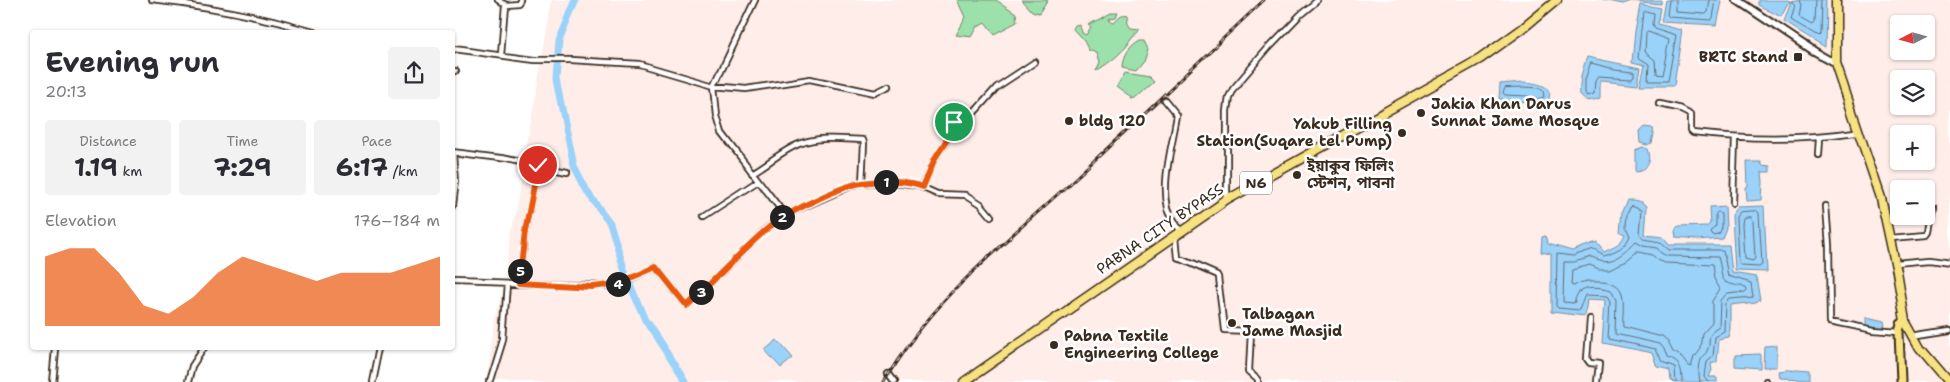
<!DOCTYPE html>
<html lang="en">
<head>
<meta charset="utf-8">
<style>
	body { margin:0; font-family:"Shantell Sans","Noto Sans Bengali",sans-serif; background:#f2f2f3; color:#2b2b33; height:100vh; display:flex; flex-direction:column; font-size:19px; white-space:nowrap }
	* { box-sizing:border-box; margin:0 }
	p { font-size:16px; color:#7c7c81 }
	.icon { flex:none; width:28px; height:28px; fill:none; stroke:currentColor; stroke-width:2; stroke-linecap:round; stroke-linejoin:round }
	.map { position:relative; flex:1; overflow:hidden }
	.details { position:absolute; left:30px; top:30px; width:425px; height:320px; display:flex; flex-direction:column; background:#fff; border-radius:5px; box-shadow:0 1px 4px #0004 }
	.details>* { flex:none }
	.needle { width:32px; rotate:264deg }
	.fabs { position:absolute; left:1890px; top:15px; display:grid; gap:10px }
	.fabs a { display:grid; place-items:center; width:45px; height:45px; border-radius:5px; background:#fff; box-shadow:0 1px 4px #0004; font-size:25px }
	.pin { position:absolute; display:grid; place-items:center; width:42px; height:42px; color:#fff; margin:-21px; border:2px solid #fff; border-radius:50%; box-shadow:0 1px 5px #0007 }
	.km { position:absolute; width:25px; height:25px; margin:-12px; border-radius:50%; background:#222; color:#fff; font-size:14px; line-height:25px; text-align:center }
	.round { display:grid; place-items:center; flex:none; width:52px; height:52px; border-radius:5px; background:#f2f2f3 }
	.headline { display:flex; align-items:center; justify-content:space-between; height:85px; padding:0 15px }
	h1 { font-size:28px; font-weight:700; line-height:38px }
	.figures { display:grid; grid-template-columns:repeat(3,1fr); gap:8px; height:85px; padding:5px 15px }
	.figures div { display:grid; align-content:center; border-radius:5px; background:#f2f2f3; text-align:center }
	.figures b { font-size:25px; font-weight:700 }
	.figures small { font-size:14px; font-weight:400 }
	.figures p { font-size:14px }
	.chart { height:140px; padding:10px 15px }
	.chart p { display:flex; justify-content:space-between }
	.chart svg { width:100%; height:90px; margin-top:5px; fill:#ea580c; opacity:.7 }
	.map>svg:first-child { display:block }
	.built { fill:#feede8; fill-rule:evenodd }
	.green { fill:#9ce0ac; stroke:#6c8565 }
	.water { fill:#9bd2fa; stroke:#758fa2 }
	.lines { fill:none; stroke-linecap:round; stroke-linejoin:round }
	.shore { stroke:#616d76; stroke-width:1 }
	.river { stroke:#9bd2fa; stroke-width:7 }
	.street-casing { stroke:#3b2a1e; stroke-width:8 }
	.secondary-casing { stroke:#3b2a1e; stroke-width:10 }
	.primary-casing { stroke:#3b2a1e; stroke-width:11 }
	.highway-casing { stroke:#3b2a1e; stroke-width:11 }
	.street { stroke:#fff; stroke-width:4.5 }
	.secondary { stroke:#fff; stroke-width:6 }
	.primary { stroke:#f7e281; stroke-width:7 }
	.highway { stroke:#f7e281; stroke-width:8 }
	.rail-casing { stroke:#3b2a1e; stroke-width:3 }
	.rail { stroke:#fff; stroke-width:1; stroke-dasharray:4; stroke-linecap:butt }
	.route-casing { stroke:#fff; stroke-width:10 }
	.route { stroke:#ea580c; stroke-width:6 }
	.poi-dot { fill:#3b2a1e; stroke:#fff; stroke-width:2 }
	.labels { text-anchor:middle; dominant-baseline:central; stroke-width:5; stroke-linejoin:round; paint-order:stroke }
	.shield { fill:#fff; stroke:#766a62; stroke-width:1 }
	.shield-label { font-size:14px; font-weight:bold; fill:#3b2a1e }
	.poi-label { font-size:15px; font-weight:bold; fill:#3b2a1e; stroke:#fff; text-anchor:start }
	.street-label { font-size:15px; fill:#3b2a1e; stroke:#fff }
</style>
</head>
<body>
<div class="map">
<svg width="1950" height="382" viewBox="0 0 1950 382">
	<rect width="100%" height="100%" fill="#fff"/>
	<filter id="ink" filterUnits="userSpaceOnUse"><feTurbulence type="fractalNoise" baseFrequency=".02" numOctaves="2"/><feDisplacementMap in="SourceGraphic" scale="10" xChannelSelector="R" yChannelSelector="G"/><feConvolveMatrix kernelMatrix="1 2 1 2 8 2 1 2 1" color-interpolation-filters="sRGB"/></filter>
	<g filter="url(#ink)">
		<path class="built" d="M552 0H1950V382H486ZM1899 24H1926V51H1899ZM1899 79H1926V106H1899ZM1899 134H1926V161H1899ZM1899 189H1926V216H1899Z"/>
		<path class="green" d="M958 0H996L1016 13 1017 22 994 34 985 22 978 26 972 37 956 35 966 17Z
			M1021 0H1048L1039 14 1032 12Z
			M1113 12H1118L1116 17 1110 18 1109 20 1114 22C1118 18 1121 13 1127 15L1128 24 1131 28 1140 29C1133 35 1130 42 1125 48 1116 58 1107 64 1096 71L1100 62 1097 52 1089 51 1084 41 1074 30 1076 26 1081 25 1082 33 1086 35 1091 27 1088 25Z
			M1139 41H1144L1148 49 1145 59 1135 71 1122 68C1122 57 1129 46 1139 41Z
			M1125 73 1149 77 1154 82 1135 99 1131 100 1132 98 1117 87Z"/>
		<path class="water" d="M1602 0H1660V4L1632 1 1623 4Z
			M1665 0H1720L1722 2 1717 25 1661 22Z
			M1758 0H1789V2L1781 17 1758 5Z
			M1799 0H1826L1825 47 1784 22 1791 2Z
			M1640 4 1660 8 1657 24 1682 30 1674 86H1640L1645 65 1632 62 1635 31Z
			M1587 57 1641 68 1638 84 1602 80 1600 81V98C1592 101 1585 103 1580 95 1579 81 1582 70 1587 57Z
			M1523 82C1536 83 1557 85 1547 103 1536 105 1511 101 1499 99L1500 84Z
			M1644 127 1652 128 1653 134 1651 143 1647 145 1640 143 1639 132Z
			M1643 147 1647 149C1651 160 1648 170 1635 171V150Z
			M1747 162H1761L1762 165 1770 166V172H1762L1763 182 1762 200 1747 201 1746 187 1748 186Z
			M1627 200C1634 200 1642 200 1647 206L1645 235 1663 237 1669 245H1729L1732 273 1756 277 1760 299 1756 302 1731 305V330L1729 338 1719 340 1717 361 1711 363 1712 370 1709 377H1717V382H1674L1671 381 1670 371 1658 368 1653 353 1602 343 1605 300 1587 299 1585 316 1551 312V254L1541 252 1542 237 1545 236 1548 244 1572 251 1597 242 1604 251C1613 246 1621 245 1625 234L1620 232 1622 211Z
			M1725 206 1726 228 1722 238 1697 240 1676 238 1675 231 1678 227 1706 226 1710 223 1709 207Z
			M1764 206 1767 272 1735 271 1732 215 1738 207Z
			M1867 317 1884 321 1885 326 1881 328 1867 325Z
			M777 340 793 358 781 368 765 350Z
			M1777 345V367H1763L1764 346Z
			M1760 354V368L1735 366V355Z
			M1797 369 1809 370V379L1780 378 1779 371Z"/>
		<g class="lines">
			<path class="shore" d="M1669 0 1667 15 1669 17 1711 20 1713 18 1716 0
				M1676 0V12L1706 14 1708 12 1710 0
				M1790 0 1795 6 1791 20 1818 36 1820 34 1821 0
				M1799 0 1801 6 1799 17 1812 24 1814 22 1815 0
				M1646 11 1653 13 1652 24 1654 28 1676 35 1668 81H1648L1649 64 1638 57 1643 12Z
				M1648 32 1669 40 1662 75 1656 74 1655 60 1645 52 1646 34Z
				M1591 63 1615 69 1633 71 1635 72V76L1632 78 1598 76 1595 80 1594 94 1587 96 1585 93V80Z
				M1524 87 1539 88 1543 91 1544 97 1537 99 1527 96 1505 95 1503 93 1505 88Z
				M1757 211 1759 213 1762 265 1759 267 1741 266 1739 262 1737 217 1741 212Z
				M1717 212 1721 213V227L1718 233 1712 234 1710 231 1715 225V214Z
				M1751 217 1753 220 1755 258 1753 261 1745 259 1743 224 1744 218Z
				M1638 252 1652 255 1658 260 1665 263 1712 265 1714 279 1720 289 1712 301V322L1702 333 1700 348 1694 356 1691 366 1689 365 1683 357 1673 352 1668 342 1662 337 1623 327C1621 308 1632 282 1601 281 1590 281 1583 280 1574 286L1571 285 1572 270 1590 265 1599 269H1609L1627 261Z
				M1676 382 1675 368 1662 363 1656 349 1608 339 1610 301 1607 296 1585 295 1579 310 1558 308 1556 306 1557 254 1573 256 1594 249 1604 255C1616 251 1625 248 1630 236L1626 227 1627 213 1631 205 1642 209 1640 234 1643 239 1660 242 1669 250H1723L1728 276 1751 283 1753 297 1730 299 1726 303 1725 332 1715 338 1713 356 1707 361 1705 377 1709 382
				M1682 382C1682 369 1681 362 1667 358L1664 349 1660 344 1615 334 1616 300 1611 290C1603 287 1585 285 1579 292 1576 295 1575 300 1574 303L1563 302 1564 262H1574L1592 257C1611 267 1623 255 1636 242L1643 246 1657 248 1661 253 1667 256 1718 257C1725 280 1715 282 1745 287L1746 290 1744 292 1728 294 1721 300 1720 327C1703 338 1713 337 1707 351 1706 354 1703 355 1702 357 1699 363 1698 376 1700 382"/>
			<path class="river" d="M576 0 559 41 556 80 574 166 588 193 610 223 626 275 645 320 686 382"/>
			<g class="street-casing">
				<path id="street" d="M152 0C207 6 260 16 314 32
					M499 0 505 4 501 55
					M755 0 714 86 717 116 722 133 785 215
					M505 4 518 3 520 0
					M452 49 535 60H571L639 64 714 86 746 89 810 79 875 93 889 86
					M452 71H455
					M1164 100 1177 116C1173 143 1161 180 1168 208 1171 216 1176 224 1181 232
					M1659 104 1681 109 1691 114V131L1693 133C1746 139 1801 140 1855 132
					M452 152 501 158 567 172
					M1819 155 1820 137
					M752 173C768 164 783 150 799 144 819 136 842 139 863 140L864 143 862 183
					M923 187 935 158 954 129V116L959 113 972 115 997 87 1035 62
					M1227 200V111L1229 97 1233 89 1269 47 1300 15 1318 0
					M1733 203 1735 137
					M452 206 455 182 453 152
					M1826 206 1829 246 1830 321 1874 330 1899 332
					M704 216 758 181
					M1176 236 1178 258 1217 275 1218 277 1224 330 1251 331 1249 371 1258 379V382
					M1890 238 1928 235 1930 232 1934 208
					M1896 263 1930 260 1950 263
					M452 281 604 286 622 283 656 267 687 306 766 229 785 215 851 186 862 183 888 182 919 186 937 194 967 195 981 204 991 216
					M519 283 525 233 538 165
					M1590 319 1587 359 1590 363 1599 364 1597 382
					M1912 336 1950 330
					M888 374 894 382
					M52 382 55 348
					M188 382 192 366 204 348
					M372 382 379 348
					M490 382 503 340 507 283
					M1766 382V381"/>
			</g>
			<g class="secondary-casing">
				<path id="secondary" d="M1737 0 1813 51 1836 64"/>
			</g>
			<g class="primary-casing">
				<path id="primary" d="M1901 382 1899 332 1901 324 1905 321"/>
			</g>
			<g class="highway-casing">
				<path id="highway" d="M1836 0V64L1881 198 1897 272 1905 321 1920 348 1949 382
					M964 382 1227 200 1480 59 1522 29 1557 0"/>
			</g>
			<use href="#street" class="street"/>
			<use href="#secondary" class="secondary"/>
			<use href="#primary" class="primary"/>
			<use href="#highway" class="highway"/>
			<g class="rail-casing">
				<path id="rail" d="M884 382C929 303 1002 245 1069 184 1135 123 1199 61 1264 0"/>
			</g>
			<use href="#rail" class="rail"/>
		</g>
	</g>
	<g class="lines" filter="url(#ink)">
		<g class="route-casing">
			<path id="route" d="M538 165 525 232 519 283 592 287C618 285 633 277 656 267L687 306C714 281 739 253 767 229 784 214 840 186 862 183 880 180 906 181 923 187L935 158 954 129V122"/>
		</g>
		<use href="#route" class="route"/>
	</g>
	<g class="poi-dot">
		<rect x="1793" y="52" width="10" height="10" rx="2.5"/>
		<circle cx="1421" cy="113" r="5"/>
		<circle cx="1069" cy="121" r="5"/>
		<circle cx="1402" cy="133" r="5"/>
		<circle cx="1297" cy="175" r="5"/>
		<circle cx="1232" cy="323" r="5"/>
		<circle cx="1054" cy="345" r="5"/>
	</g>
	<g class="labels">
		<rect class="shield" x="1240" y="171.5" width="32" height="23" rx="4"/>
		<g class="shield-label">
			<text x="1256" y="183">N6</text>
		</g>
		<g class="poi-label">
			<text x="1788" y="57" text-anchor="end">BRTC Stand</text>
			<text x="1431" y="104">Jakia Khan Darus<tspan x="1431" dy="17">Sunnat Jame Mosque</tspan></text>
			<text x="1079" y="121">bldg 120</text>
			<text x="1392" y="124" text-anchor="end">Yakub Filling<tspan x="1392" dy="17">Station(Suqare tel Pump)</tspan></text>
			<text x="1307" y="166">ইয়াকুব ফিলিং<tspan x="1307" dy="17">স্টেশন, পাবনা</tspan></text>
			<text x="1242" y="314">Talbagan<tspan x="1242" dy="17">Jame Masjid</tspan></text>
			<text x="1064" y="336">Pabna Textile<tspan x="1064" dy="17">Engineering College</tspan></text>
		</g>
		<g class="street-label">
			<text transform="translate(1160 229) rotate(-34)">PABNA CITY BYPASS</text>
		</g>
	</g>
</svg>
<div class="fabs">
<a><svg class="needle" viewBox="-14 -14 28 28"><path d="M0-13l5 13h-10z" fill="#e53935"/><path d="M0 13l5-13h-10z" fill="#7c7c81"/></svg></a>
<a><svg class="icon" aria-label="layers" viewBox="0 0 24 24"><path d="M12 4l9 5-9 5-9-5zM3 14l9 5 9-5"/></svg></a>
<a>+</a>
<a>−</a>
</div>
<div class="pin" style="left:954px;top:122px;background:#1e9e55"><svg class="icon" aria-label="arrive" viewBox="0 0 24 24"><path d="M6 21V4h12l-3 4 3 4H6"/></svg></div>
<div class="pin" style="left:538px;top:165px;background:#d93025"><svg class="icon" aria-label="check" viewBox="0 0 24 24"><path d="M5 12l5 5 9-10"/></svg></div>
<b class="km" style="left:886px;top:182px">1</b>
<b class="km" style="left:782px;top:217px">2</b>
<b class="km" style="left:701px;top:292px">3</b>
<b class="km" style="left:618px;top:284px">4</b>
<b class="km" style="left:520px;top:271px">5</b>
<section class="details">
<div class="headline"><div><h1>Evening run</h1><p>20:13</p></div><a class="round"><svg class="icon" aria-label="share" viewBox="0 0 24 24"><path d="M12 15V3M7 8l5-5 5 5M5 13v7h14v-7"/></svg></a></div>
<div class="figures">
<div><p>Distance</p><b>1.19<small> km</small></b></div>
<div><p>Time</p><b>7:29</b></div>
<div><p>Pace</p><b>6:17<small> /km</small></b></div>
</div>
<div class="chart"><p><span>Elevation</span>176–184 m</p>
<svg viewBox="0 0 160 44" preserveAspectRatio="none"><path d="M0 44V10L10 6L20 6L30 18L40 34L50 38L60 30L70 18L80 10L90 14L100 18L110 22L120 18L130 18L140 18L150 14L160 10V44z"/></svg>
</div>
</section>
</div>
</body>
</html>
